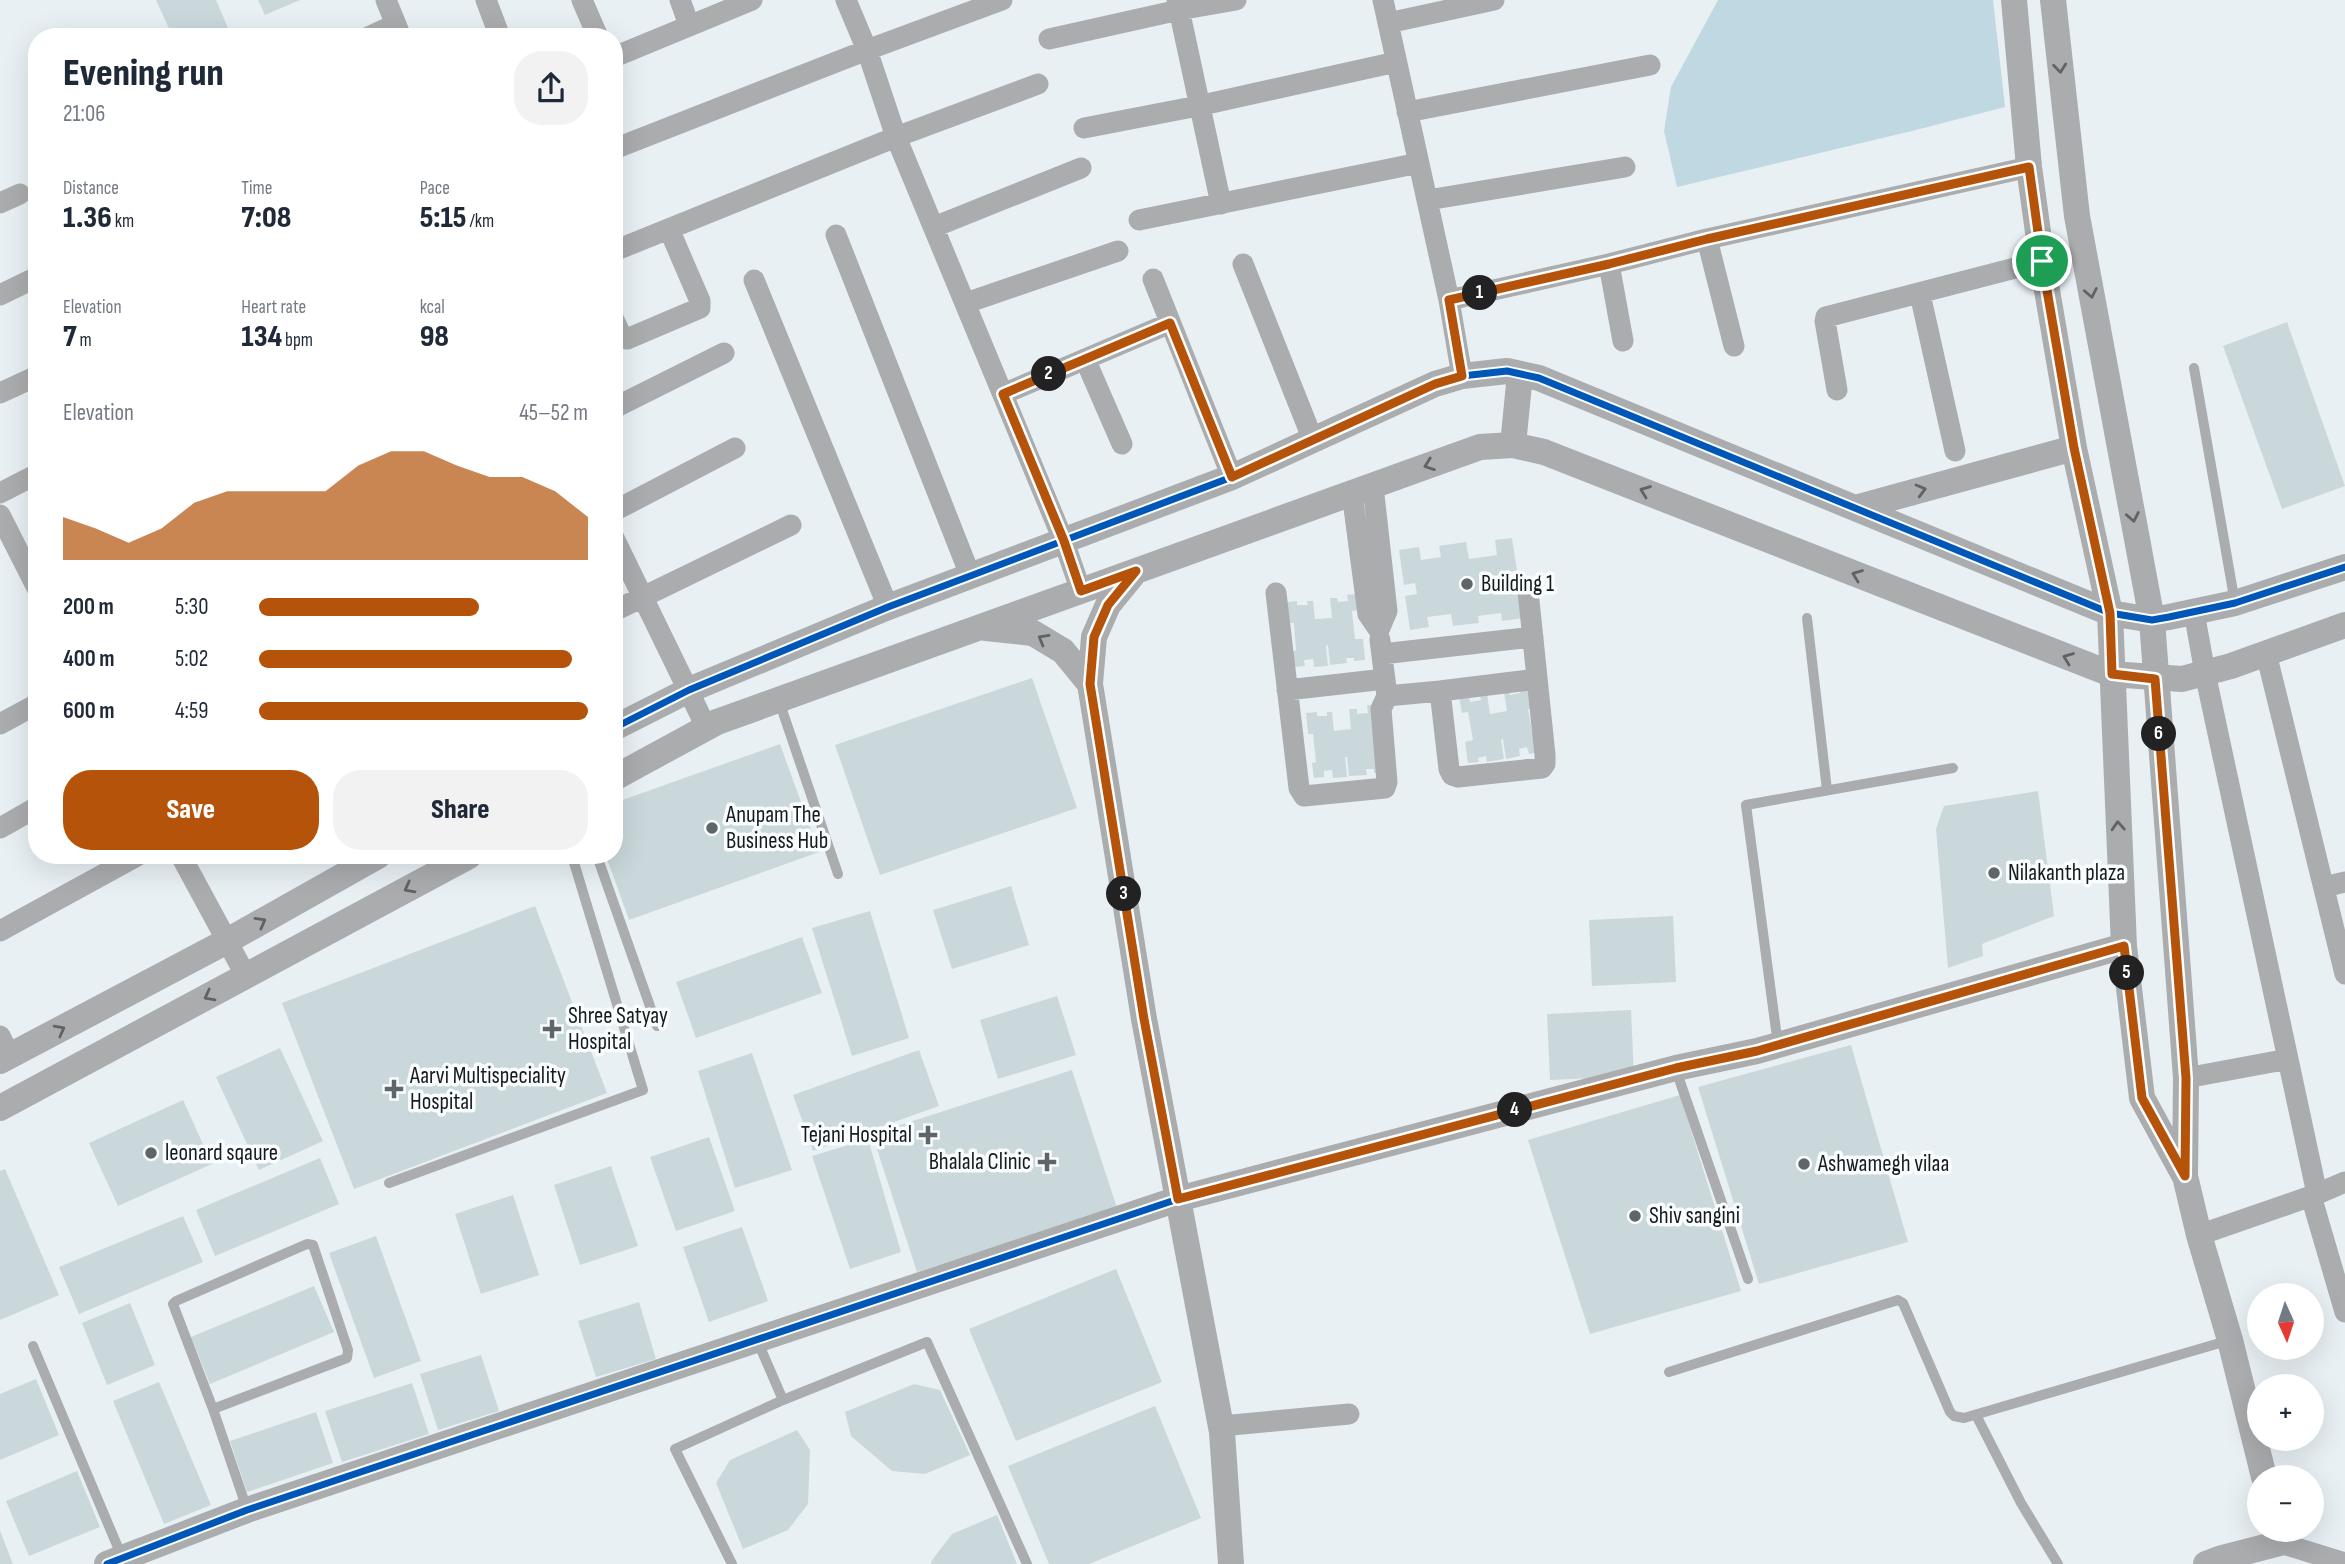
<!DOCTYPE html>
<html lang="en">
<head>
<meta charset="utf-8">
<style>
	body { margin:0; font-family:"Sofia Sans Condensed",sans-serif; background:#f2f2f3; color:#1f2937; height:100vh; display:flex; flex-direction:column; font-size:26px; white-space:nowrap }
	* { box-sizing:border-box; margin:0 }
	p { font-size:23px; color:#747a83 }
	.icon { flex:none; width:38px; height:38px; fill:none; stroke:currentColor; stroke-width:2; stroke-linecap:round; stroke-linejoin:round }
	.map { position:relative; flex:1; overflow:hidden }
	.sheet { position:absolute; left:28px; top:28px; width:595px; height:836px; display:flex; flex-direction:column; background:#fff; border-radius:28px; box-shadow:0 7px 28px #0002 }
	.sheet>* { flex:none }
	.needle { width:46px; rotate:177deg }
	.buttons { position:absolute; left:2247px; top:1283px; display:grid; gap:14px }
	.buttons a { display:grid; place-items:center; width:77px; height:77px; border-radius:50%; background:#fff; box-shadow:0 7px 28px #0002; font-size:35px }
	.pin { position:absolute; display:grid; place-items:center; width:60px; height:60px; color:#fff; margin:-30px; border:4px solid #fff; border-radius:50%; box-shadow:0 2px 7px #0007 }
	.km { position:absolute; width:35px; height:35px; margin:-18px; border-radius:50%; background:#222; color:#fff; font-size:19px; line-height:35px; text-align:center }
	.round { display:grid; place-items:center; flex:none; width:74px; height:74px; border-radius:28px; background:#f2f2f3 }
	.summary { display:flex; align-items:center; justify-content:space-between; height:119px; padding:0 35px }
	h1 { font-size:38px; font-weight:800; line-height:52px }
	.metrics { display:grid; grid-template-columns:repeat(3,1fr); gap:10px; height:119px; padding:7px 35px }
	.metrics div { display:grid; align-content:center }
	.metrics b { font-size:30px; font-weight:800 }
	.metrics small { font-size:19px; font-weight:400 }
	.metrics p { font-size:19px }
	.chart { height:196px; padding:14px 35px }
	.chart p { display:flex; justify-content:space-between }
	.chart svg { width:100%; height:126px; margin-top:7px; fill:#b45309; opacity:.7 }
	.action { display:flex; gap:14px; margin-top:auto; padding:14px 35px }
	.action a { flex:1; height:80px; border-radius:28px; background:#b45309; color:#fff; font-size:28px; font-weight:800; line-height:80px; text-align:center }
	.action a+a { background:#f2f2f3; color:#1f2937 }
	ul { padding:0 35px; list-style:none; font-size:23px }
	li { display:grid; grid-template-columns:112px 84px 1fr; align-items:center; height:52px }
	li i { height:18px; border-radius:9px; background:#b45309 }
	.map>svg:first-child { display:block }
	.green { fill:#c0d8e2 }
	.building { fill:#cad8db }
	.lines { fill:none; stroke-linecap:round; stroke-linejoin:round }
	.service { stroke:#aaacae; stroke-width:10 }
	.minor { stroke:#aaacae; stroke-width:21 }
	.tertiary { stroke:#aaacae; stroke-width:26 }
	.cycleway-casing { stroke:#fafdfe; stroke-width:11 }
	.cycleway { stroke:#0057b8; stroke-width:7 }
	.oneway { stroke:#606365 }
	.route-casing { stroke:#fff; stroke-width:14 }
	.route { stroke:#b45309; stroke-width:9 }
	.poi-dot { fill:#5f6568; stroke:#fafdfe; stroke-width:2.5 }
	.labels { text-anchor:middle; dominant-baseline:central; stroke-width:7; stroke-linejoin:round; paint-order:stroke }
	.poi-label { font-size:23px; fill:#151a1c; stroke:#fafdfe; text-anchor:start }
</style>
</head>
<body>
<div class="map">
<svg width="2345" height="1564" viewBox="0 0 2345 1564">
	<rect width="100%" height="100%" fill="#e8f0f4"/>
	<path class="green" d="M1718 0H1993L2005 107 1916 130 1677 187 1664 131 1671 87Z"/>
	<path class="building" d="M156 0H216L231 35 227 37H173Z
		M258 0H300L265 15Z
		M2287 322 2345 486 2282 509 2223 346Z
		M1512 538 1517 571 1505 572 1506 580 1519 579 1524 618 1502 621 1501 613 1478 616 1479 623 1453 626 1451 614 1427 617 1429 627 1410 630 1405 596 1417 594 1415 583 1404 585 1399 550 1419 547 1421 560 1441 557 1439 546 1466 542 1469 559 1497 555 1495 540Z
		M1357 594 1359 610 1352 611 1355 639H1363L1365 660 1354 661V658H1346L1347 663 1330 665 1328 645 1326 646 1328 666 1314 667 1313 659 1304 660 1305 666 1294 667 1293 651H1296L1294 623H1288L1287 602 1297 601V605H1308L1307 601H1313L1315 619 1332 618 1330 598H1337L1338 602 1348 601 1347 595Z
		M1032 678 1077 808 880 875 835 745Z
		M1530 687 1533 708 1528 709 1533 737 1539 752 1529 754 1527 747 1519 749 1520 756 1506 759 1503 739 1501 740 1504 759 1487 762 1486 756 1478 758 1479 762 1468 763 1465 742 1473 740 1468 712 1462 713 1459 697 1469 695 1470 702 1481 700 1480 696 1487 694 1490 714 1507 711 1504 692 1509 691 1510 695 1520 693V689Z
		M1367 705H1377L1384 772 1374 773V769H1366L1367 775 1349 776 1347 757H1345L1347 777 1333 778 1332 770 1324 771V777L1314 778 1312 763 1316 762 1313 734H1308L1306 713 1317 712V716H1327V712H1332L1334 731 1351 729 1349 709H1357V714L1368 713Z
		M780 744 819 852 629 920 606 856H614V803Z
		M2038 791 2054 916 1982 944 1983 956 1948 968 1936 829 1944 806Z
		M1011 886 1029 945 952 969 933 910Z
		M535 906 607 1093 354 1189 282 1003Z
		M870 911 909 1038 852 1056 812 928Z
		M1673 916 1676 982 1592 986 1589 920Z
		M802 937 822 993 696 1038 676 982Z
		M1057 996 1076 1055 998 1079 980 1020Z
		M1631 1010 1634 1076 1550 1080 1547 1014Z
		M1851 1045 1908 1242 1759 1284 1698 1087Z
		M280 1048 323 1141 259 1170 216 1077Z
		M919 1050 939 1106 813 1151 793 1095Z
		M752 1053 792 1170 735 1188 698 1071Z
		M1072 1070 1117 1208 917 1272 872 1134Z
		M1680 1095 1741 1291 1590 1334 1528 1140Z
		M183 1100 212 1164 118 1206 89 1143Z
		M709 1137 735 1211 676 1231 650 1157Z
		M868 1139 901 1252 850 1269 812 1156Z
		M320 1158 339 1204 215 1256 196 1210Z
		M611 1166 638 1246 580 1265 554 1185Z
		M5 1169 59 1295 0 1320V1171Z
		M513 1195 539 1275 481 1294 455 1214Z
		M183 1216 203 1262 79 1314 59 1267Z
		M742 1227 768 1301 709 1322 683 1247Z
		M376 1236 421 1361 374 1378 329 1253Z
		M1116 1269 1162 1382 1016 1441 969 1329Z
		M314 1286 334 1332 210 1384 191 1337Z
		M639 1302 656 1359 596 1377 578 1321Z
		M130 1303 155 1365 107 1385 82 1323Z
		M481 1355 499 1411 438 1430 420 1374Z
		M36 1379 59 1435 0 1460V1394Z
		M159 1382 211 1505 164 1524 113 1401Z
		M412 1383 429 1434 342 1462 325 1411Z
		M914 1384 940 1390 970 1455 925 1474 892 1471 851 1436 845 1412Z
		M1155 1406 1201 1518 1089 1564H1049L1008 1466Z
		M316 1412 333 1463 247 1492 230 1441Z
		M797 1430 810 1450 808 1504 788 1530 743 1549 716 1483 730 1460Z
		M77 1471 100 1527 29 1556 6 1501Z
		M997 1515 1017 1564H931L932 1560 952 1534Z
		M0 1531 13 1564H0Z"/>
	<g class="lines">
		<path class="service" d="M355 37 394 19
			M2194 368 2235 603
			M1807 618 1827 790
			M779 701 838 874
			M597 856 657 1026
			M1778 1045 1746 805 1953 768
			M1676 1070 1748 1279
			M389 1183 643 1090 572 856
			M757 1340 783 1400
			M33 1346 122 1557
			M1669 1372 1898 1300 1903 1303 1950 1412 1954 1416 1964 1418 2230 1340
			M213 1409 347 1358 348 1350 313 1245 307 1244 176 1301 173 1304 213 1409 247 1509
			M1976 1415 2021 1503 2058 1564
			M732 1564 675 1449 783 1400 927 1342 1027 1564"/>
		<path class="minor" d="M386 0 401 37
			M486 0 500 37
			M582 0 598 37
			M680 0 689 25
			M846 0 867 50 896 137 1064 542 1081 591
			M1177 0 1221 204
			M1383 0 1449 300 1462 376
			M1388 23 1494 0
			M1049 39 1179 10 1236 0
			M614 57 752 0
			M1407 112 1650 65
			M1084 128 1198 106 1396 62
			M614 149 867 50 1002 0
			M1428 200 1625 167
			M0 203 20 194
			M1139 220 1419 163
			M934 227 1081 168
			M836 235 970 575
			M1707 239 1734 346
			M614 251 896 137 1038 84
			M1243 264 1313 440
			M1609 264 1623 341
			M1153 279 1232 477
			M754 280 888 607
			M1920 294 1955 451
			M0 295 37 277
			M1449 300 1609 264 1707 239 2029 167
			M966 303 1118 251
			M614 320 621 335 627 339 700 308V301L669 229
			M1085 359 1122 444
			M1837 390 1825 321 1826 317 2042 261
			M0 393 37 376
			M1003 394 1170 323
			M614 408 724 353
			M0 493 37 474
			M1352 493 1368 614 1379 630 1387 611 1373 486
			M614 511 735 448
			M0 515 37 588
			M614 538 707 729
			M1528 591 1545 755V764L1542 768 1458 777 1452 775 1449 769 1440 691 1537 679
			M1276 593 1299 788 1304 796 1385 788 1387 782 1381 709 1387 696
			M614 611 791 525
			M2194 612 2205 673 2317 1194 2345 1182
			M1380 640 1387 696 1440 691
			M2266 653 2345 974
			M1382 654 1533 637
			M1287 690 1385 679
			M0 724 37 704
			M0 828 37 807
			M181 856 246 976
			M2324 887 2345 882
			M0 931 137 856
			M0 1036 10 1056
			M2186 1078 2288 1059
			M2311 1196 2345 1312
			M2199 1235 2317 1194
			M1221 1426 1349 1414
			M2280 1543 2345 1563"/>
		<path class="tertiary" d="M2014 0 2029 167 2042 261 2074 448 2110 613 2124 946 2142 1098 2184 1175
			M2053 0 2077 216 2152 620 2186 1078 2185 1176 2199 1235 2230 1340 2264 1477
			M1513 445 1520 374
			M1855 508 2074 448
			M1135 572 1108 605 1094 637 1090 684 1144 1019 1222 1432 1231 1564
			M986 628 1033 633 1063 651 1090 684
			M614 728 689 690 888 607 1232 477 1435 384 1462 376 1507 371 1539 378 2110 613 2152 620 2169 617 2235 603 2345 567
			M614 778 717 722 1480 447 1513 445 1544 452 2111 674 2182 679 2231 666 2345 625
			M0 1061 227 941 378 856
			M0 1108 469 856
			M107 1564 247 1510 1178 1199 1676 1068 1757 1051 2124 946
			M2206 1564 2222 1558 2280 1543 2277 1530"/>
		<g class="cycleway-casing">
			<path id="cycleway" d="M614 728 689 690 888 607 1232 477 1435 384 1462 376 1507 371 1539 378 2110 613 2152 620 2169 617 2235 603 2345 567
				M107 1564 247 1510 1178 1199 1676 1068 1757 1051 2124 946"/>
		</g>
		<use href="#cycleway" class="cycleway"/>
	</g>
	<defs><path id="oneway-chevron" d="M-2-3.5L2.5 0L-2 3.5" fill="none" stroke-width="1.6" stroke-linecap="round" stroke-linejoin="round" transform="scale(1.75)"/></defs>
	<g class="oneway">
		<use href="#oneway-chevron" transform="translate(2060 68) rotate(84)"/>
		<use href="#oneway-chevron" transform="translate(2091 293) rotate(79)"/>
		<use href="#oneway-chevron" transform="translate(1429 465) rotate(160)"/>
		<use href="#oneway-chevron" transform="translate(1921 490) rotate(-15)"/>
		<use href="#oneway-chevron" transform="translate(1645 491) rotate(-159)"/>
		<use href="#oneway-chevron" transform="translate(2133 517) rotate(79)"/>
		<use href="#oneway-chevron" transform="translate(1857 575) rotate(-159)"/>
		<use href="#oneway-chevron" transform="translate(1043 639) rotate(-150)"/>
		<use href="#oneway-chevron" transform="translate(2068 658) rotate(-159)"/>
		<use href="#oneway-chevron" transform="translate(2118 826) rotate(-93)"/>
		<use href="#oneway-chevron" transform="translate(409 888) rotate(152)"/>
		<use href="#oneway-chevron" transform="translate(261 922) rotate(-29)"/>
		<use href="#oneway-chevron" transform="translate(209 996) rotate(152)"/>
		<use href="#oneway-chevron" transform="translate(60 1030) rotate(-28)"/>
	</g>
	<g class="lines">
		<g class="route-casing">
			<path id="route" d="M2029 167 2042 261 2074 448 2110 613 2112 674 2155 679 2186 1078 2185 1176 2142 1098 2124 946 1757 1051 1676 1068 1178 1199 1144 1019 1090 684 1094 637 1108 605 1136 571 1081 591 1064 541 1003 394 1170 323 1232 477 1435 384 1462 376 1449 300 1609 264 1707 239Z"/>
		</g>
		<use href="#route" class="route"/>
	</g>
	<g class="poi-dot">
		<circle cx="1467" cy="584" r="7"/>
		<circle cx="712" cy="828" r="7"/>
		<circle cx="1994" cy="873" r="7"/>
		<path d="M548.5 1018.5h7v7h7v7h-7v7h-7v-7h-7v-7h7z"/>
		<path d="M390.5 1078.5h7v7h7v7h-7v7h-7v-7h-7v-7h7z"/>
		<path d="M924.5 1124.5h7v7h7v7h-7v7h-7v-7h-7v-7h7z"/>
		<circle cx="151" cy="1153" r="7"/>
		<path d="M1043.5 1151.5h7v7h7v7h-7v7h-7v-7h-7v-7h7z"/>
		<circle cx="1804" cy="1164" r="7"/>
		<circle cx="1635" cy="1216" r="7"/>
	</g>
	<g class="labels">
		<g class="poi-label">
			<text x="1481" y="584">Building 1</text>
			<text x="726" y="815">Anupam The<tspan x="726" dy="26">Business Hub</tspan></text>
			<text x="2008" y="873">Nilakanth plaza</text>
			<text x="568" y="1016">Shree Satyay<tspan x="568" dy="26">Hospital</tspan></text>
			<text x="410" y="1076">Aarvi Multispeciality<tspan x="410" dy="26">Hospital</tspan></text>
			<text x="912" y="1135" text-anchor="end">Tejani Hospital</text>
			<text x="165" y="1153">leonard sqaure</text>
			<text x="1031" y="1162" text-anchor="end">Bhalala Clinic</text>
			<text x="1818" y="1164">Ashwamegh vilaa</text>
			<text x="1649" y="1216">Shiv sangini</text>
		</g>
	</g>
</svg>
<div class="buttons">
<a><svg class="needle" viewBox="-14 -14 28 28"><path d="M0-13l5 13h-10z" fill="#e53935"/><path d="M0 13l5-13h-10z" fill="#747a83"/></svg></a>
<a>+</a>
<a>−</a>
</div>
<div class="pin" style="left:2042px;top:261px;background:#1e9e55"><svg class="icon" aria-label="arrive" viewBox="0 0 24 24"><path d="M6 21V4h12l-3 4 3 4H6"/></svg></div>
<b class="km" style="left:1480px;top:293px">1</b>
<b class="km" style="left:1049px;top:374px">2</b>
<b class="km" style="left:1124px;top:894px">3</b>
<b class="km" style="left:1515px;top:1110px">4</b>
<b class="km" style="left:2127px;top:973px">5</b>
<b class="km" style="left:2159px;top:734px">6</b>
<section class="sheet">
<div class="summary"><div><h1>Evening run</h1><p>21:06</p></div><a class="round"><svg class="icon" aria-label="share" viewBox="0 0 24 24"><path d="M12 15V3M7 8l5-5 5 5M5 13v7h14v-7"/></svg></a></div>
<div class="metrics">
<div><p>Distance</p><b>1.36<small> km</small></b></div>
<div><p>Time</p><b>7:08</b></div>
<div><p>Pace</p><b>5:15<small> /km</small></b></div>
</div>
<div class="metrics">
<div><p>Elevation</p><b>7<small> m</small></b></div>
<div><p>Heart rate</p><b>134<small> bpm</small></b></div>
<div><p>kcal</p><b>98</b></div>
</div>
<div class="chart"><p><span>Elevation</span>45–52 m</p>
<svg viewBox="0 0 160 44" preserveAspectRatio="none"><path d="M0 44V29L10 33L20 38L30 33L40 24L50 20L60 20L70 20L80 20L90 11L100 6L110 6L120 11L130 15L140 15L150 20L160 29V44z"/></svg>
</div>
<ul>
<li><b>200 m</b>5:30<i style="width:67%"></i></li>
<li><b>400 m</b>5:02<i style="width:95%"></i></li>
<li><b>600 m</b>4:59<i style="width:100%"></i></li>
</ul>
<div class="action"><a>Save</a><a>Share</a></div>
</section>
</div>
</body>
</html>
